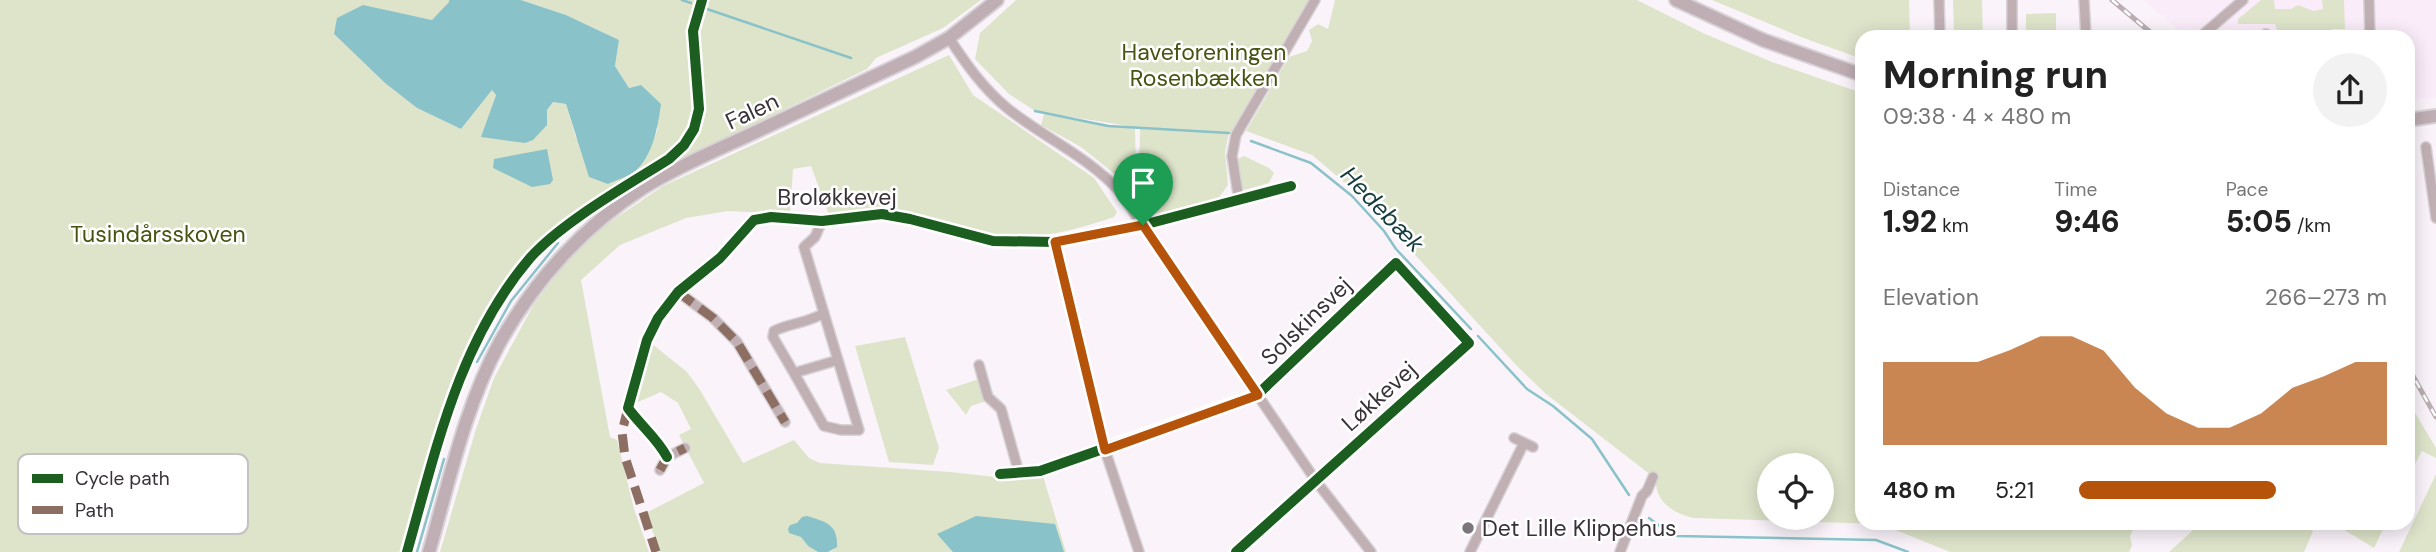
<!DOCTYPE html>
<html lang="en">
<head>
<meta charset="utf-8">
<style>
	body { margin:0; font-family:"DM Sans",sans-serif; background:#f2f2f2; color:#222; height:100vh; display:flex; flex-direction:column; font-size:26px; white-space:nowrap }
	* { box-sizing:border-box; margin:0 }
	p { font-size:23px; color:#767676 }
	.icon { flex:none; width:38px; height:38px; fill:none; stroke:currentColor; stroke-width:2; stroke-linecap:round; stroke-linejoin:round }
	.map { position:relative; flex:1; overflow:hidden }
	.sheet { position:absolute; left:1855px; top:30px; width:560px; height:500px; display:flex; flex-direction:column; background:#fff; border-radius:21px; box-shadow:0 4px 18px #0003 }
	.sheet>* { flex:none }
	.fabs { position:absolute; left:1757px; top:453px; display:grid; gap:14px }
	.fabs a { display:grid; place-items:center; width:77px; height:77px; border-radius:50%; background:#fff; box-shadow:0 4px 18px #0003; font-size:35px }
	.pin { position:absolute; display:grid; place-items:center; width:60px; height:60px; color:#fff; margin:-72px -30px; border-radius:50% 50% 50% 0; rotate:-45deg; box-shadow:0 0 7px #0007 }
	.pin .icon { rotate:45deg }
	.round { display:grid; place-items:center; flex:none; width:74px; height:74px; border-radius:37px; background:#f2f2f2 }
	.headline { display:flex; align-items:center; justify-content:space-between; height:119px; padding:0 28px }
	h1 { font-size:38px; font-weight:800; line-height:52px }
	.stats { display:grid; grid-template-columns:repeat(3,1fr); gap:10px; height:119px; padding:7px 28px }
	.stats div { display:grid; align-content:center }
	.stats b { font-size:30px; font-weight:800 }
	.stats small { font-size:19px; font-weight:400 }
	.stats p { font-size:19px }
	.chart { height:196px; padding:14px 28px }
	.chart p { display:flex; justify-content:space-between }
	.chart svg { width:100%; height:126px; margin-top:7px; fill:#b45309; opacity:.7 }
	ul { padding:0 28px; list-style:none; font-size:23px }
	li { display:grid; grid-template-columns:112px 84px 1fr; align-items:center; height:52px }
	li i { height:18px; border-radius:9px; background:#b45309 }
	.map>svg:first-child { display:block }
	.built { fill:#fbecf9 }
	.green { fill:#dee4ca; fill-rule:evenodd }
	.water { fill:#89c2c8 }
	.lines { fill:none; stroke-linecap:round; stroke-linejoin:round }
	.stream { stroke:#89c2c8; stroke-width:2.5 }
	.street-casing { stroke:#d6d2d6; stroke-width:12 }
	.secondary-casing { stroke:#d6d2d6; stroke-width:16 }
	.street { stroke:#c1b0b3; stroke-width:9 }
	.secondary { stroke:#bfaeb3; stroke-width:12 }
	.rail-casing { stroke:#b9aeb1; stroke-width:5 }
	.rail { stroke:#fff; stroke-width:2.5; stroke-dasharray:8; stroke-linecap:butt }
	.quiet { stroke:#8d6e63; stroke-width:9; stroke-dasharray:18 9; stroke-linecap:butt }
	.cycleway-casing { stroke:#fff; stroke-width:15 }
	.cycleway { stroke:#1b5e20; stroke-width:10 }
	.route-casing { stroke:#fff; stroke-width:14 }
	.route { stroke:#b45309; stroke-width:9 }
	.poi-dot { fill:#7d757c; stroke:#fff; stroke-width:2.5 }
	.labels { text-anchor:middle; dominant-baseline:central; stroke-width:5; stroke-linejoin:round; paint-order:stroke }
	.park-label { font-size:23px; fill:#465311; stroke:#fff }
	.street-label { font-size:23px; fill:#393138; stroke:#fff }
	.poi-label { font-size:23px; fill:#393138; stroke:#fff; text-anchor:start }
	.water-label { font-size:24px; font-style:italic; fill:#143c3f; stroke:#fff }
	.key { fill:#fff; stroke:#c4c1c3; stroke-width:2 }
	.key-label { font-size:19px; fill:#393138 }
</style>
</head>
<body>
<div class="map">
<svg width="2436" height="552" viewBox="0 0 2436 552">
	<rect width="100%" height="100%" fill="#faf4fa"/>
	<path class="built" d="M2144 0H2436V98L2408 101V37H2187Z"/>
	<path class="green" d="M0 0H449V2L432 20 363 6 334 34 385 83 417 108 461 129 492 90 496 94 482 136 547 110 553 102 566 104 576 138 635 171 647 155 658 129 641 85 629 88 615 66 619 40 566 15 521 0H698L690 24V48L695 99 687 130 674 148 665 155 566 221 536 249 499 296 460 364 432 450 402 552H0Z
		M707 0H981L943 28 876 58 867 69 673 164 698 128 701 117 699 27Z
		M1016 0H1321L1242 134 1229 133 1225 152 1228 185 1218 199 1155 214 1139 202 1136 190 1139 183 1140 128 1035 111 1009 94 975 59 980 33Z
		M1335 0H1637L1705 34 1772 62 1862 93V523H2136L2130 536 2132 546 2129 552H1950L1881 524 1694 518C1674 514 1654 501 1656 479L1546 394 1516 365 1363 198 1312 155 1246 131 1289 57 1307 51 1312 41 1309 30 1318 24 1328 29ZM1769 466H1822V518H1769Z
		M1712 0H1909L1910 37H1862V59L1801 37Z
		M1953 0H1982L1983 37H1954Z
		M2261 0H2274L2275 9H2291L2298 5 2313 11 2323 9 2322 0H2344L2345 29H2332L2331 37H2280L2275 24H2238V19Z
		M2056 13V37H2026V14Z
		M949 55 973 95 1094 178 1117 212 1114 217C1080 228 1045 239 1009 236 965 232 925 211 883 209 865 208 846 213 829 215L811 166 793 169 790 214 728 211 686 218 620 245 581 280 610 437 617 440 634 509 649 552H440L476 429 494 378 534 304 563 266 595 232 663 186Z
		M1044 114 1135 129 1136 170 1130 179H1121L1081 147 1041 125Z
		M1244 156 1269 168 1274 173 1269 183 1244 190 1240 181 1238 159Z
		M905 337 939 448 933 465 889 462 855 346Z
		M651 343 687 372 700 390 743 463 794 440 809 458 820 463 950 472 1005 478 1043 476 1066 552H828L834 550 801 537 808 546 818 552H660L646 513 704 483 679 435 691 429 678 403 661 392 633 404Z
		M979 379 986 401 971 406 966 415 946 390Z
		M2408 401 2436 448V458L2422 451 2415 464 2408 461Z
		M2436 474V552H2399Z
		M2197 523H2295L2313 531 2304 552H2169L2191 532Z
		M2343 523H2386L2374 548 2341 528Z"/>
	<path class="water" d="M449 0H521L566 15 619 40 615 66 629 88 641 85 661 104C658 126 653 157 634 172 627 177 616 180 608 184L589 177 566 104 553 102 547 110V125L533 140 525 143 481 137 496 95 492 90 461 129 417 108 385 83 334 34 337 18 363 5 432 20 449 2Z
		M547 149 553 180 550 184 532 187 493 168 494 159Z
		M807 516C826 522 838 524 837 547L828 552H818L808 546 801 537 789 533 788 529 790 525 797 523 802 517Z
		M976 516 1055 524 1064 552H953L937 534Z"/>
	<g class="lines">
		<path class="stream" d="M682 0 691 3
			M704 8 851 58
			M1035 111 1108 126 1229 133
			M1251 141 1311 163 1352 196 1384 231 1396 249 1471 329
			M1478 336 1527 389 1553 406 1592 439 1629 495
			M477 362 511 301 558 243
			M1649 518 1665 530 1677 536 1876 540 1908 552
			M417 552 444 459"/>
		<g class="street-casing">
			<path id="street" d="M1939 0 1940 37
				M2012 0V37
				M2084 0 2086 37
				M2369 0 2370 37
				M2266 34 2270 37
				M2200 37 2243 0
				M949 38C966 64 983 88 1007 108 1044 138 1088 156 1120 192L1316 481 1371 552
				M2426 147 2436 218
				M1239 200 1232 156 1236 135 1315 0
				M1055 242 1105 450 1139 552
				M678 292 713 318 737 342 785 422
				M824 313C808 323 790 323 774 331L773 337 794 373 838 360
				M979 365 988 397 1001 409 1019 473
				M794 373 824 426 841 430H859L804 247 815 237 822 221
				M1514 438 1533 447
				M667 457C657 438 641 426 628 408L647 340 658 318 678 292 720 258 754 220 771 217 822 221 882 214 910 219 993 241 1055 242 1143 225 1291 186
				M660 470 667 457 685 448
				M1000 474 1040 471 1257 395 1396 263 1469 343 1236 552
				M1470 552 1524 443
				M1620 552 1642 496 1647 491 1653 477"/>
		</g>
		<g class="secondary-casing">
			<path id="secondary" d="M1676 0 1763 40 1862 75
				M2408 120 2436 116
				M429 552C449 482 465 406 500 342 535 280 584 226 643 188 680 165 722 148 762 129 813 105 864 81 915 57L949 38 997 0"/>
		</g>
		<use href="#street" class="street"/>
		<use href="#secondary" class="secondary"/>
		<g class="rail-casing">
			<path id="rail" d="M2112 0 2156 37
				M2408 367 2436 417"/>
		</g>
		<use href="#rail" class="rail"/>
		<path class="quiet" d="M678 292 713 318 737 342 785 422
			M628 408 622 432 625 457 656 552
			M660 470 667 457 685 448"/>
		<g class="cycleway-casing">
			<path id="cycleway" d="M667 457C657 438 641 426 628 408L647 340 658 318 678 292 720 258 754 220 771 217 822 221 882 214 910 219 993 241 1055 242 1143 225 1291 186
				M1000 474 1040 471 1257 395 1396 263 1469 343 1236 552
				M407 552C436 450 459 341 530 258 562 222 628 185 669 159L684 145 694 129 699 109 693 31 702 0"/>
		</g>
		<use href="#cycleway" class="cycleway"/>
	</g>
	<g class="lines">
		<g class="route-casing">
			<path id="route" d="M1143 225 1258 395 1105 450 1055 242Z"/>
		</g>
		<use href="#route" class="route"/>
	</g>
	<circle class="poi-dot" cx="1468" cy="528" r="7"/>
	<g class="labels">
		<g class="park-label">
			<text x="1204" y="52">Haveforeningen<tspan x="1204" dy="26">Rosenbækken</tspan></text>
			<text x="158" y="234">Tusindårsskoven</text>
		</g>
		<g class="street-label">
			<text transform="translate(752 111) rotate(-25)">Falen</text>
			<text x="837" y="197">Broløkkevej</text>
			<text transform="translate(1306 321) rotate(-44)">Solskinsvej</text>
			<text transform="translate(1379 396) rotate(-42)">Løkkevej</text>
		</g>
		<g class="poi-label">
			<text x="1482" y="528">Det Lille Klippehus</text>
		</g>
		<g class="water-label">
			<text transform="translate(1383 209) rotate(46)">Hedebæk</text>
		</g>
	</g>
	<rect x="18" y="454" width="230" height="80" rx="10" class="key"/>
	<rect x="32" y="474" width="31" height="9" fill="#1b5e20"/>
	<rect x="32" y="506" width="31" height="8" fill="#8d6e63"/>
	<g class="key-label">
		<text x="75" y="485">Cycle path</text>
		<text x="75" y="517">Path</text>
	</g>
</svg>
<div class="fabs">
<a><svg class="icon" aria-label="locate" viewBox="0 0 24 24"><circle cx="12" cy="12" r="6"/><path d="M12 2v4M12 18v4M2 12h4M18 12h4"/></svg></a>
</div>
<div class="pin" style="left:1143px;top:225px;background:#1e9e55"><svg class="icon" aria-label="arrive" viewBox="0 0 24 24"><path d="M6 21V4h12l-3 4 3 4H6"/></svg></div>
<section class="sheet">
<div class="headline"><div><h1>Morning run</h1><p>09:38 · 4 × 480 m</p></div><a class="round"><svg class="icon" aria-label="share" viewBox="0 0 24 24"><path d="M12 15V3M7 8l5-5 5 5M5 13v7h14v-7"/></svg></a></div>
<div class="stats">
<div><p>Distance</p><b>1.92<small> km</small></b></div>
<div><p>Time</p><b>9:46</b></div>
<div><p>Pace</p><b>5:05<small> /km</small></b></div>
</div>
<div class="chart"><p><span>Elevation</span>266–273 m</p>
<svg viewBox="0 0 160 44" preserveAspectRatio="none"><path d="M0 44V15L10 15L20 15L30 15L40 11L50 6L60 6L70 11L80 24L90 33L100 38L110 38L120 33L130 24L140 20L150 15L160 15V44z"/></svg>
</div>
<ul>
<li><b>480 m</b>5:21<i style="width:64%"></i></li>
</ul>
</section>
</div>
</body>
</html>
